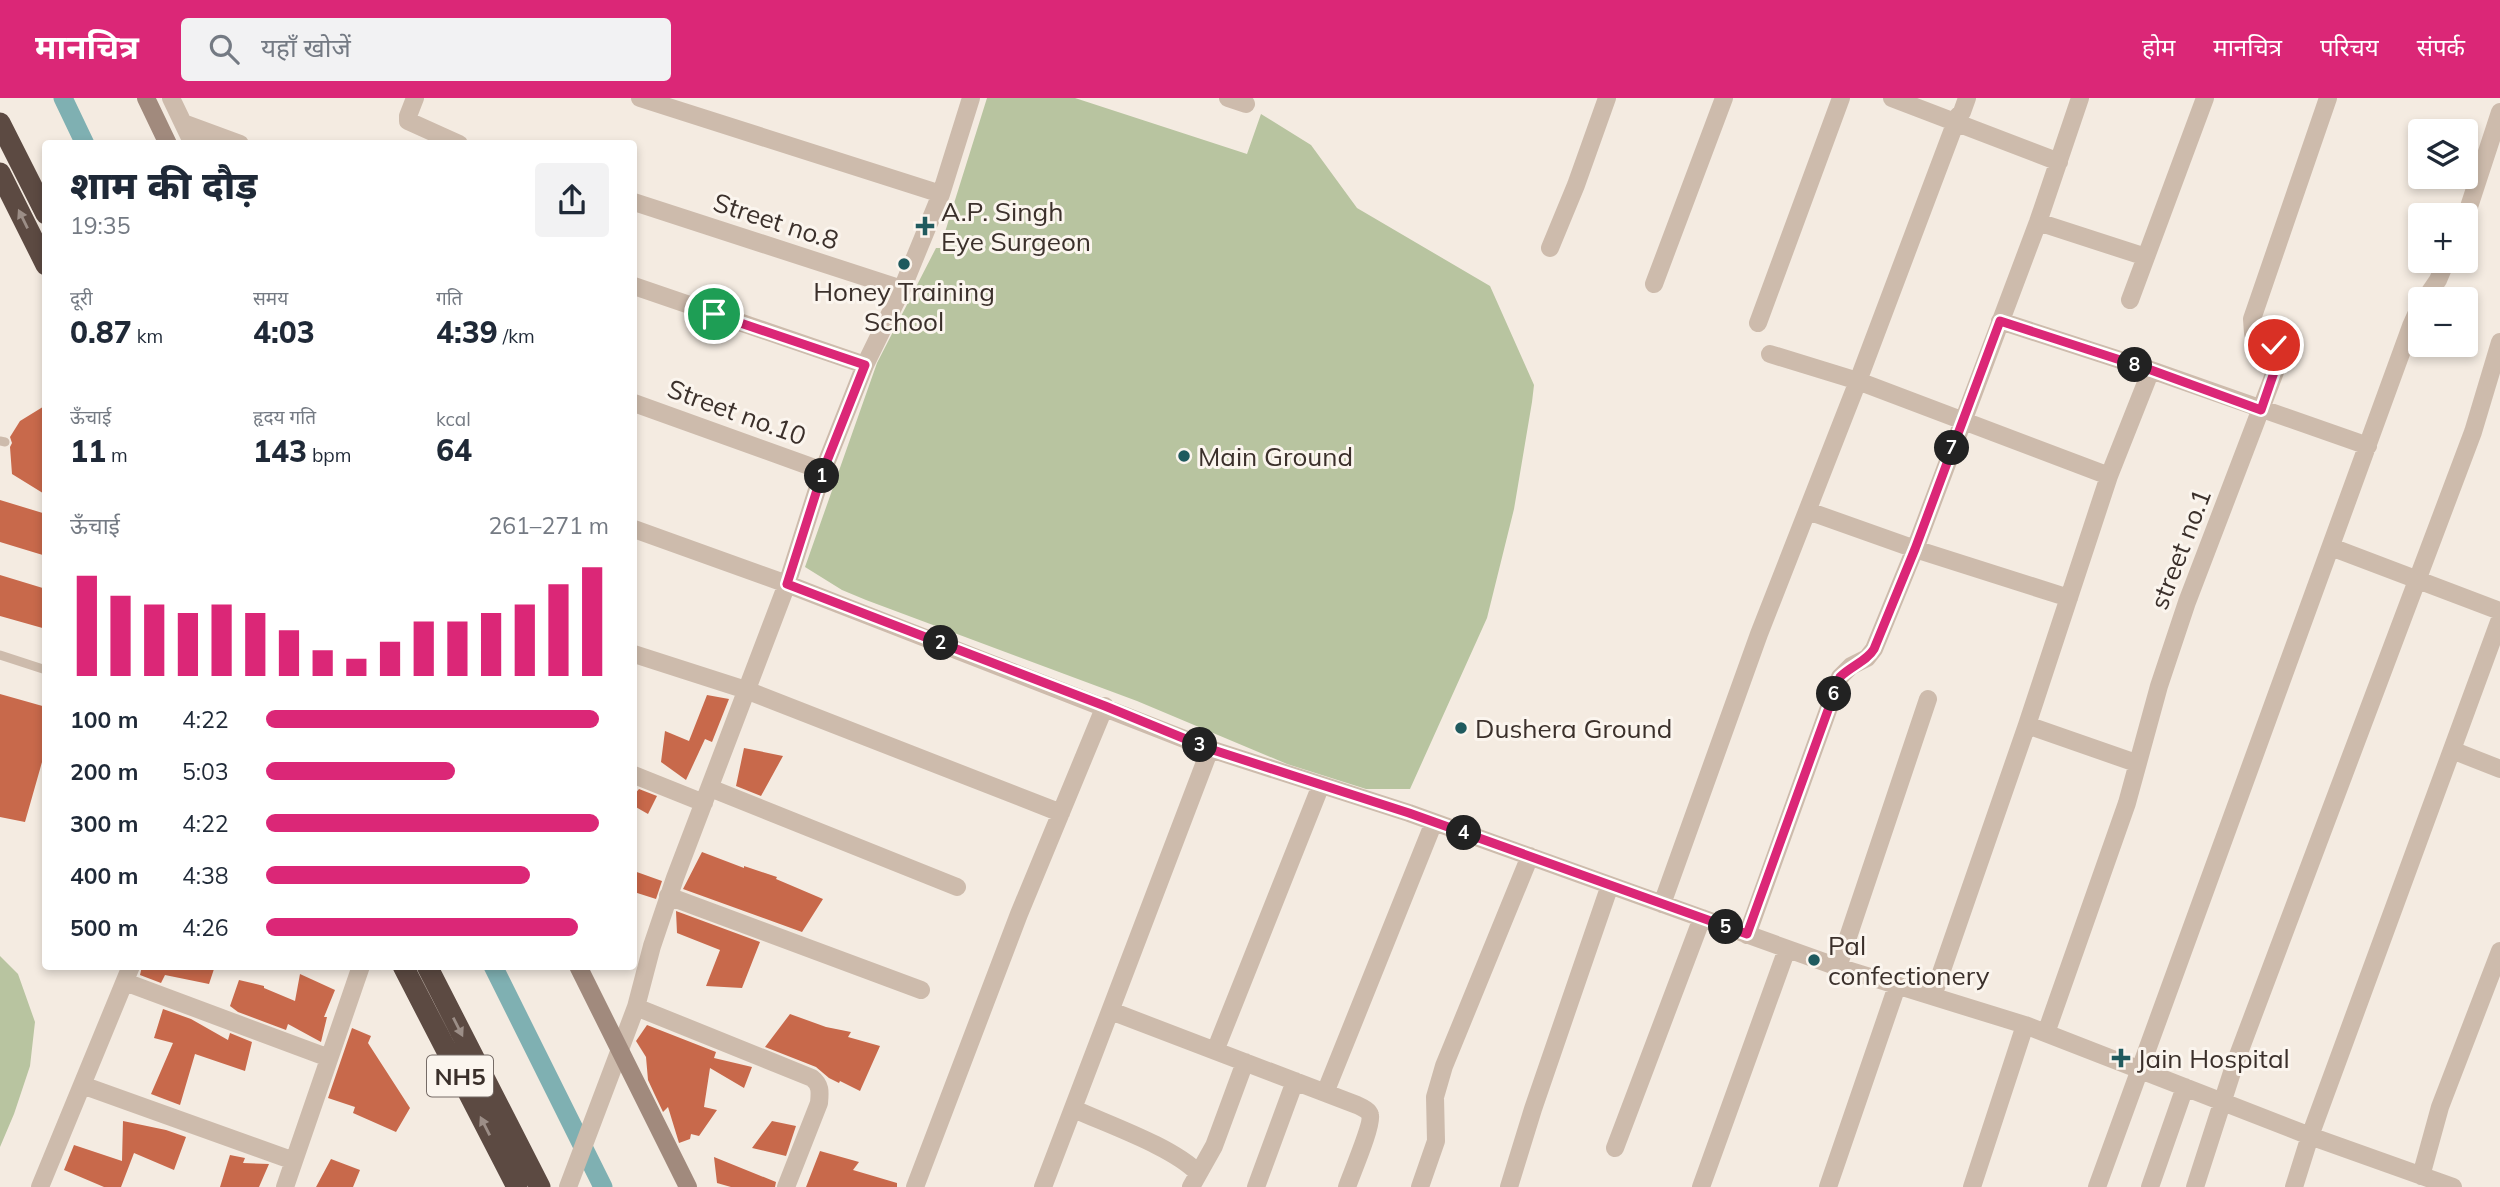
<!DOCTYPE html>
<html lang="hi">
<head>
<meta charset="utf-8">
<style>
	body { margin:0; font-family:Mulish,"Noto Sans Devanagari",sans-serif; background:#f2f2f3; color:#1f2937; height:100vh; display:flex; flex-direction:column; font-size:26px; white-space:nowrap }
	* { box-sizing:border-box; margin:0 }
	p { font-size:23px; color:#747a83 }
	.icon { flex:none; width:38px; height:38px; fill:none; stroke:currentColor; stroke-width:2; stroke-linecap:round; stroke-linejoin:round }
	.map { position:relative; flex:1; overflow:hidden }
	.details { position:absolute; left:42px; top:42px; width:595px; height:830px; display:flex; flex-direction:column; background:#fff; border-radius:7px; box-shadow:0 4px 10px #0003 }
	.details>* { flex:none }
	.fabs { position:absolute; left:2408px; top:21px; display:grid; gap:14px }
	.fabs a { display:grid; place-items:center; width:70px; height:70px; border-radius:7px; background:#fff; box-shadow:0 4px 10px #0003; font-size:35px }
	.pin { position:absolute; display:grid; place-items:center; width:60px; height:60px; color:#fff; margin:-30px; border:4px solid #fff; border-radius:50%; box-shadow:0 2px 7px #0007 }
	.km { position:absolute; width:35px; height:35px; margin:-18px; border-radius:50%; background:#222; color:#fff; font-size:19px; line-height:35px; text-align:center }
	.round { display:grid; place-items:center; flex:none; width:74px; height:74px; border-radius:7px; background:#f2f2f3 }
	.overview { display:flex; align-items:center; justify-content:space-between; height:119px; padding:0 28px }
	h1 { font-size:38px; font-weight:800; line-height:52px }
	.metrics { display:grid; grid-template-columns:repeat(3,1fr); gap:10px; height:119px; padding:7px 28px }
	.metrics div { display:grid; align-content:center }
	.metrics b { font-size:30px; font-weight:800 }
	.metrics small { font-size:19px; font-weight:400 }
	.metrics p { font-size:19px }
	.chart { height:196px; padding:14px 28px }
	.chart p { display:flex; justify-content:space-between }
	.chart svg { width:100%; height:126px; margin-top:7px; stroke:#db2777; stroke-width:6 }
	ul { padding:0 28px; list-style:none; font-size:23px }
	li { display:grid; grid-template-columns:112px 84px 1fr; align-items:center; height:52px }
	li i { height:18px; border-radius:9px; background:#db2777 }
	header { display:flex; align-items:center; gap:42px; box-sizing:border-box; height:98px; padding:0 35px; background:#db2777; color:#fff }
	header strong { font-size:33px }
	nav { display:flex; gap:38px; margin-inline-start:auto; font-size:24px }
	.search { width:490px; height:63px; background:#f2f2f3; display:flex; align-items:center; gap:18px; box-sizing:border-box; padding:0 24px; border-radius:7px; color:#747a83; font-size:26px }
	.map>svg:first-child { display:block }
	.green { fill:#b8c4a0 }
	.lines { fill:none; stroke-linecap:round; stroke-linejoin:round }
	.canal { stroke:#7fb0b2; stroke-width:19 }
	.building { fill:#c8694b }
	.lane { stroke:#cdbbac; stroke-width:9 }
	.street { stroke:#cdbbac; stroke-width:18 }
	.secondary { stroke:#a18a7d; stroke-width:18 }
	.highway { stroke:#5c4a42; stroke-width:21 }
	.oneway { fill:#9c8e87 }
	.route-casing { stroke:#fff; stroke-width:14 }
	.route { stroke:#db2777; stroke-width:9 }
	.poi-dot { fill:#1f5a5e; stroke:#fbf5ee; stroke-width:2.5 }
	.labels { text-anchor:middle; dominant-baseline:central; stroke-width:6; stroke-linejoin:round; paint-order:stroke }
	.shield { fill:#fbf5ee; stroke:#756b66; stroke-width:2 }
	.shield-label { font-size:24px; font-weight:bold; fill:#3b302b }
	.poi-label { font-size:26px; fill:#3b302b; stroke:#fbf5ee; text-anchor:start }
	.street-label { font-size:26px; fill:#3b302b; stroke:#fbf5ee }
</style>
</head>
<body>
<header>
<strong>मानचित्र</strong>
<div class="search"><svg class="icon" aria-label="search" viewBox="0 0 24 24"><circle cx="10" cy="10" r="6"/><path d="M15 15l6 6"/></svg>यहाँ खोजें</div>
<nav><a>होम</a><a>मानचित्र</a><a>परिचय</a><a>संपर्क</a></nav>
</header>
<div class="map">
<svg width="2500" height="1089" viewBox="0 0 2500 1089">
	<rect width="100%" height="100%" fill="#f4ebe1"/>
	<path class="green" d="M987 0H1075L1247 56 1261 16 1311 47 1357 110 1490 188 1534 287 1532 304 1514 411 1487 520 1410 691H1366L1287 666 1137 603 866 502 842 492 805 469 877 265 936 150H940Z
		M0 858 18 876 35 924 30 968 14 1016 0 1049Z"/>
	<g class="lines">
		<path class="canal" d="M63 0 85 46
			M493 868 603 1089"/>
	</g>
	<path class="building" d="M46 307V397L12 376 10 349 12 345 10 339 20 323Z
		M0 402 46 416V458L0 444Z
		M0 477 46 491V531L0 518Z
		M0 596 46 609V650L25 724 0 719Z
		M707 597 729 601 712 644 705 641 686 682 661 664 665 633 689 643Z
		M744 650 783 658 761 698 736 688Z
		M639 691 657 698 648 716 634 708V697Z
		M702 754 744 770V768L777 779 776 781 823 801 802 834 683 791Z
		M634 773 662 783 656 801 634 794Z
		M676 813 760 844 742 890 706 888 720 852 677 835Z
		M142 868H215L209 886 165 877 161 885 140 877Z
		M300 876 335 892 324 919H327L321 944 288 926 286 932 238 914 230 908 239 882 264 888V890L295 903Z
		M163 911 191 921 228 942 230 935 252 944 245 973 195 956 180 1007 151 996 173 945 154 940Z
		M790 916 826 929 851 934 848 939 880 948 860 993 840 983 839 985 829 980 816 969 765 949Z
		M647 927 716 954 714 960 752 969 744 990 710 970 704 1009 717 1012 699 1038 691 1036 690 1041 679 1045 668 1009 663 1014 654 995 648 982 646 959 636 943Z
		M352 930 371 938 368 945 410 1010 396 1034 353 1015 355 1009 328 1000Z
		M123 1023 166 1032 186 1039 174 1072 134 1055 121 1089H104L64 1072 74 1047 122 1063Z
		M772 1023 796 1028 786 1058 752 1050Z
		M820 1053 859 1064 853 1072 897 1085V1089H806Z
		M230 1057 245 1060 243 1065 269 1066 259 1089H220Z
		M714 1059 776 1084 775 1089H731L717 1085Z
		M331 1061 360 1072 353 1089H316Z"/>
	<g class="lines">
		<path class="lane" d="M0 343 5 344
			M0 557 46 572"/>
		<path class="street" d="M171 0 193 46
			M415 0 408 18V23L459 46
			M640 0 941 96
			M1228 0 1246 6
			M1892 0 2059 64
			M183 25 240 46
			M634 104 902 191
			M2466 118 2500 14
			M2038 124 2146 159
			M1550 150 1576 87 1607 0
			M1654 186 1724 0
			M634 188 865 267
			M2425 201 2438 182 2446 163
			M2130 202 2205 0
			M2000 223 2151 272 2368 348
			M1758 225 1841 0
			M1770 256 1858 283 2109 378
			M634 305 823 373
			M1808 413 1915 451 2069 500
			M634 431 787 486 1210 651 1409 715 1838 869 2025 927 2310 1038 2453 1089
			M2331 449 2500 513
			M634 556 746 592 1061 715
			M2027 627 2136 665
			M2452 652 2500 671
			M634 677 704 705
			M710 690 957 789
			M668 798 921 892
			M1662 806 1759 536 1858 283 1958 18 1962 14 1967 0
			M1747 837 1840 579 1851 568 1867 560 1874 551 1915 451 2038 124 2080 0
			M1838 869 1928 601
			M125 884 329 960
			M1933 898 2027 627 2109 378 2151 272
			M636 909 812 980C821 987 820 994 819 1005L786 1089
			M1111 913 1357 1007C1361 1009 1369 1012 1370 1017 1373 1026 1351 1077 1347 1089
			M2046 935 2127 705 2159 588 2187 504 2278 266V251L2253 235 2252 221 2328 0
			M1215 953 1321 687
			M82 987 294 1063
			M1325 995 1434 724
			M1074 1011C1109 1027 1173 1049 1198 1075
			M1615 1050 1702 820
			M2421 1078 2440 1009 2500 853
			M40 1089 131 868
			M285 1089 361 868
			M568 1089 636 909 652 848 675 780 787 486 823 373 865 267 902 191 941 96 971 0
			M915 1089 1019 816 1105 608
			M1043 1089 1210 651
			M1191 1089 1214 1048 1245 964
			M1256 1089 1295 983
			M1420 1089 1436 1043 1435 999 1444 968 1530 758
			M1509 1089 1533 1011 1610 787
			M1701 1089 1787 851
			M1828 1089 1897 888
			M1972 1089 2025 927
			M2097 1089 2411 228 2420 208
			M2150 1089 2185 989
			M2195 1089 2234 968 2473 334 2500 244
			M2294 1089 2310 1038 2500 521"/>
		<path class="secondary" d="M146 0 168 46
			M578 868 688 1089"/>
		<path class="highway" d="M0 25 46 116
			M0 75 46 167
			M403 868 517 1089
			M427 868 540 1089"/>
	</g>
	<defs><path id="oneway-solid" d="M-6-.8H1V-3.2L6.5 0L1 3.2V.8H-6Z" transform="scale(1.75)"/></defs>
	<g class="oneway">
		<use href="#oneway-solid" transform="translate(23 121) rotate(-116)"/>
		<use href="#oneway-solid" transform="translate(458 929) rotate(63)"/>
		<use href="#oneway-solid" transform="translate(485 1028) rotate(-117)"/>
	</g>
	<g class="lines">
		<g class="route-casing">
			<path id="route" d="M714 216 865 267 823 373 787 486 1105 608 1210 651 1409 715 1747 836 1840 579C1851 568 1867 563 1874 551L1915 451 2000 223 2151 272 2261 312 2280 257 2274 247"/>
		</g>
		<use href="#route" class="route"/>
	</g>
	<g class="poi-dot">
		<path d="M921.5 117.5h7v7h7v7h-7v7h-7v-7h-7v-7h7z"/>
		<circle cx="904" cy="166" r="7"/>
		<circle cx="1184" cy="358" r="7"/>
		<circle cx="1461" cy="630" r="7"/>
		<circle cx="1814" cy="862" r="7"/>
		<path d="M2117.5 949.5h7v7h7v7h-7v7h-7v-7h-7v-7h7z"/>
	</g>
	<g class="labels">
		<rect class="shield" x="427" y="957.5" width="66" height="41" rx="5"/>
		<g class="shield-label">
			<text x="460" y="978">NH5</text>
		</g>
		<g class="poi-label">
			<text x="941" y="113">A.P. Singh<tspan x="941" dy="30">Eye Surgeon</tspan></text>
			<text x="904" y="193" text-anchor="middle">Honey Training<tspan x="904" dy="30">School</tspan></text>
			<text x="1198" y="358">Main Ground</text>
			<text x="1475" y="630">Dushera Ground</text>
			<text x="1828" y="847">Pal<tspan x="1828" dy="30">confectionery</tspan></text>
			<text x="2137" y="960">Jain Hospital</text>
		</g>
		<g class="street-label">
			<text transform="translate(776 123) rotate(18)">Street no.8</text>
			<text transform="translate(737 314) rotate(20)">Street no.10</text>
			<text transform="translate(2180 451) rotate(-69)">street no.1</text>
		</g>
	</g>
</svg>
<div class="fabs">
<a><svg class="icon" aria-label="layers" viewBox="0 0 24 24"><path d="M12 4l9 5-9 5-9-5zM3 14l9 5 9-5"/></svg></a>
<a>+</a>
<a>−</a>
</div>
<div class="pin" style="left:714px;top:216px;background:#1e9e55"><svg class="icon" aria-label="arrive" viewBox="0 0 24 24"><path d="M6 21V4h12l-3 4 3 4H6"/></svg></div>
<div class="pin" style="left:2274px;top:247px;background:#d93025"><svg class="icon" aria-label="check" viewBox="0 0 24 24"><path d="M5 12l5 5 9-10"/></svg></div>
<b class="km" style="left:822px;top:378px">1</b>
<b class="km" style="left:941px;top:545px">2</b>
<b class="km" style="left:1200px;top:647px">3</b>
<b class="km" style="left:1464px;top:735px">4</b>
<b class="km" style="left:1726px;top:829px">5</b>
<b class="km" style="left:1834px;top:596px">6</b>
<b class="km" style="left:1952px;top:350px">7</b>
<b class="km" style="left:2135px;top:267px">8</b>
<section class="details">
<div class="overview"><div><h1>शाम की दौड़</h1><p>19:35</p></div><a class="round"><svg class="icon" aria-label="share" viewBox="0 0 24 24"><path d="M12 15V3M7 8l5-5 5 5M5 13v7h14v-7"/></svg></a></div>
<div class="metrics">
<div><p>दूरी</p><b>0.87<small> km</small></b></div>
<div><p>समय</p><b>4:03</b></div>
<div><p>गति</p><b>4:39<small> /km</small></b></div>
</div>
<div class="metrics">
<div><p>ऊँचाई</p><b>11<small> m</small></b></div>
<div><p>हृदय गति</p><b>143<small> bpm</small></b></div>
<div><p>kcal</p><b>64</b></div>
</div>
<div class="chart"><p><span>ऊँचाई</span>261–271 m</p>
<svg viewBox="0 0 160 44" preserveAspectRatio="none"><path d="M5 44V9M15 44V16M25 44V19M35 44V22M45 44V19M55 44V22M65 44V28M75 44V35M85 44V38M95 44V32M105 44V25M115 44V25M125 44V22M135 44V19M145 44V12M155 44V6"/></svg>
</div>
<ul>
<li><b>100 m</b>4:22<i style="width:97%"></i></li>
<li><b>200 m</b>5:03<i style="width:55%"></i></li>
<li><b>300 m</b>4:22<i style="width:97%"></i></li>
<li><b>400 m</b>4:38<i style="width:77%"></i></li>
<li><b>500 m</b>4:26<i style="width:91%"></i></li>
</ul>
</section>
</div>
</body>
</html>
